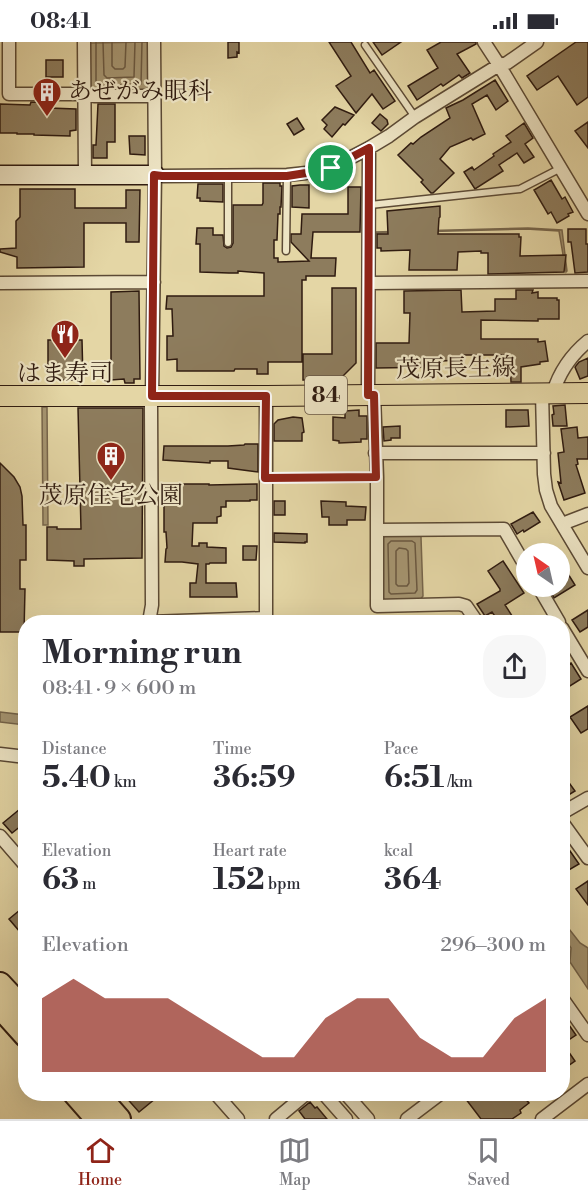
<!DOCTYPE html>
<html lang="en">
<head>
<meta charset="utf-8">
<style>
	body { margin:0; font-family:"Libre Bodoni","Noto Serif JP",serif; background:#f7f7f7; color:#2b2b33; height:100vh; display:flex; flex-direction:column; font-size:22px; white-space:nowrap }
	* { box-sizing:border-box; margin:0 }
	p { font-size:20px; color:#7c7c81 }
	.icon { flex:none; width:33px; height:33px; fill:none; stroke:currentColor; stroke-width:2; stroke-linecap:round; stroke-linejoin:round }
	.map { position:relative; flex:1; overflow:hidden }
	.drawer { position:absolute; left:18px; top:573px; width:552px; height:486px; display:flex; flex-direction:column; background:#fff; border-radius:24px; box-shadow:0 6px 24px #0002 }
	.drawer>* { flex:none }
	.needle { width:39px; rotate:326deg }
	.fabs { position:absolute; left:516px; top:501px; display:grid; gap:12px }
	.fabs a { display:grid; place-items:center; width:54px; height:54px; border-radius:50%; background:#fff; box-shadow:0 6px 24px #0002; font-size:30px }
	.pin { position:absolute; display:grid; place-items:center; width:51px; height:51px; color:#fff; margin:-26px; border:3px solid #fff; border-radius:50%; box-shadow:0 2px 6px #0007 }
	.round { display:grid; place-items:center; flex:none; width:63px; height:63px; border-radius:24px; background:#f7f7f7 }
	.headline { display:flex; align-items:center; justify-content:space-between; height:102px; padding:0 24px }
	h1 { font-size:33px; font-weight:700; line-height:45px }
	.figures { display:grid; grid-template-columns:repeat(3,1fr); gap:9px; height:102px; padding:6px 24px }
	.figures div { display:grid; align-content:center }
	.figures b { font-size:30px; font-weight:700 }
	.figures small { font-size:16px; font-weight:400 }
	.figures p { font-size:16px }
	.chart { height:168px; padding:12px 24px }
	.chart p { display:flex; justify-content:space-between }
	.chart svg { width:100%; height:108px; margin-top:6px; fill:#8f2418; opacity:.7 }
	.status { display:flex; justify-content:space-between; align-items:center; height:42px; padding:0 30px; background:#fff; direction:ltr }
	.status svg { height:16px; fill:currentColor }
	.tab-bar { display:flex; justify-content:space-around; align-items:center; height:84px; border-top:2px solid #e1e1e2; background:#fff; font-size:16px; color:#7c7c81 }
	.tab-bar a { display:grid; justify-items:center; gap:3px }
	.tab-bar .active { color:#8f2418 }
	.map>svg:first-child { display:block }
	.water { fill:#a69672; stroke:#76654b; stroke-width:1.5 }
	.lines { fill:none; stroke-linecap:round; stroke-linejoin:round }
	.shore { stroke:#6a5841; stroke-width:1.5 }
	.building { fill:#8d7c5d; stroke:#2f1b10; stroke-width:1.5 }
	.lane-casing { stroke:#5c4a35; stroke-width:9 }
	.street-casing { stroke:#5c4a35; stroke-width:15 }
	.secondary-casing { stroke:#2f1b10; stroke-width:21 }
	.primary-casing { stroke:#2f1b10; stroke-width:22 }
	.highway-casing { stroke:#2f1b10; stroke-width:26 }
	.lane { stroke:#ede4c4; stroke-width:6 }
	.street { stroke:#ede4c4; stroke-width:12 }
	.secondary { stroke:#ede4c4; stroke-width:18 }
	.primary { stroke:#e4d6a5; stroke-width:20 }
	.highway { stroke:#e4d6a5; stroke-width:22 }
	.route-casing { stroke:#fff; stroke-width:12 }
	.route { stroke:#8f2418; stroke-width:8 }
	.labels { text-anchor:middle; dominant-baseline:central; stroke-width:4.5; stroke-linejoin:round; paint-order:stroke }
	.shield { fill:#ede4c4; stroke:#685746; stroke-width:1.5 }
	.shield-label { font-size:22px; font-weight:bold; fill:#2f1b10 }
	.poi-label { font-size:24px; fill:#2f1b10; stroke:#ede4c4 }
	.street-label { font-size:24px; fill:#2f1b10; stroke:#ede4c4 }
</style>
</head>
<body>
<div class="status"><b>08:41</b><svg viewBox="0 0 49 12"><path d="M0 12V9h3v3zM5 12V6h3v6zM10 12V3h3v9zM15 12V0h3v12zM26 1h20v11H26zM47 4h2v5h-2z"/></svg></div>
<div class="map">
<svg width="588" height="1077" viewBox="0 0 588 1077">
	<rect width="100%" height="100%" fill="#e4d6a5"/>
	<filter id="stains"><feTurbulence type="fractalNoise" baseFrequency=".00333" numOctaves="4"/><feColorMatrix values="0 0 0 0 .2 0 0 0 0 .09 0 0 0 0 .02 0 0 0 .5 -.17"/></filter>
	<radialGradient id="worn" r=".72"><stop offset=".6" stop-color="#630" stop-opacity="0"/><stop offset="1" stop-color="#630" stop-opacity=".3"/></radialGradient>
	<path class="water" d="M148 0V47L145 49 93 50 90 46V1Z
		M528 186 562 188 567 229 566 230 559 189 526 187 374 191V190Z
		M42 365H47L48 483H43Z
		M386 493H419L421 495 423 554 420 558H383L382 497Z
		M0 670 25 673V683L0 680Z
		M562 878 580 901 588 906V947L570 920 571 906 563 894Z"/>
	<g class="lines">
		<path class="shore" d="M96 0V41L99 44 141 42 142 0
			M103 0 104 33 107 36 134 35 135 0
			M112 0V24L115 27H123L125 25 126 0
			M391 499H412L415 501 417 548 415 551 391 552 389 550 388 502Z
			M399 506 406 507 408 509 409 541 407 544H398L396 542V509Z"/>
	</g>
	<path class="building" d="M228 0H239V11L237 10V15L228 16Z
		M329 0H351L370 31 374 28 395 59 383 67 372 52 356 71 336 44 351 34Z
		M373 0H401L382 13Z
		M441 0H476V2L457 12 470 31 462 36 459 33 443 44 441 42 417 58 408 44 438 26 427 8Z
		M576 0H588V55L577 63 558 34 537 48 527 34Z
		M46 18H63V35H46Z
		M495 38 508 59 496 68 487 53 472 62 485 92 473 98 471 96 450 105 440 117 454 131 433 151H431L421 140 423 138 398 113 411 101 413 102 421 95 450 76 446 66 463 58Z
		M31 60 48 61 49 66 76 67V88L70 89V94L34 93V92H17V91H0V62L30 63Z
		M98 62H115V100H107V116H93V103H96Z
		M335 65 354 73 345 83 343 82 332 95 324 87 327 83 322 78Z
		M380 72 387 78 388 82 381 89 372 81Z
		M297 76 304 87 294 93 287 82Z
		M588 80V106L575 89Z
		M524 81 533 96 525 102 534 115 524 121 517 111 499 123 503 129 475 147 464 130 472 125 474 128 494 114 493 112 511 100 506 94Z
		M129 94H145V113L130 112Z
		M551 138 562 157 565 155 573 170 568 172 569 174 557 181 551 170 548 172 534 148Z
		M263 141H280V144H282L281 165H280V172H278L277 198H274V216H278V220L309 219 291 200V192H301L302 172H348V145H361L360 190H313L311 216H336L335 234H306V238H302V320H268V332H257V327H235L234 329H177V317L167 318V294H173L172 267H166L167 254H264V231L238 229V231H229L200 230V202H196L197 186H213V193H223L224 204 227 206 231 205 233 201V163H262L263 161Z
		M198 142H223V160L200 159V156H197Z
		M300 143H309V166L292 165V144Z
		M20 147H75V166H126V148H140L139 200H126V181H84V225L17 226V215L0 210V207L16 206V179L20 175Z
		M440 164V175L439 176 438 192H519V195H521L520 214 566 213 564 230 488 232V211H481V209L458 210 457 228H409L410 208 381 209V206H377V192H388L387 169Z
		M568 187H586V202H588V230L575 231 571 200H568Z
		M332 246H356V321L336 341 333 338H303V312H332Z
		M461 248 462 270 495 269V257H516V248H533L532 251 538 250V256H557V258H559V277H538V279L481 278V297H538V300L545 299 548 319 540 320V322L521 325V340H511L510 313H461V318L441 319V325L376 326V301H409L410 271H404V249Z
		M139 249 140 337H134V341H125L124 337 111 338V250Z
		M48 298H82L83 338H48Z
		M588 316V334L580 337 575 325 579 320Z
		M565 363 567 384H553L552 373 554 372 553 364Z
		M78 366H143L142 516 84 517V524H74V519L47 518V485H57V487H81Z
		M359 368V374H367V397H361V400L339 401V399L333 398V375L345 376V369Z
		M506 368H528L529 384 506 385Z
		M293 375 302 376 304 390 302 391V399H274V382L278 378Z
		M400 384V396H391V398L384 399 383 385Z
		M577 385 578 396 588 395V417H577L578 422 576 423 585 451 564 458 558 440 561 441 558 411 564 410 561 387Z
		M245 402H258V430L228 426V419H210V421L163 418 164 404H228L244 403Z
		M0 421 14 435 20 445 22 454 23 483H26V518H20V547H25L24 590H0Z
		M185 442H209V443L257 442V458H250V459H226V465H221V474L217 475V481H193L192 504H199V501H207V505L226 506V521H210L209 522H206V541H236L237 555H190V541H196L198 522 182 520H165L166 507 167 506 166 490H164V456H161L162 443Z
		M274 459H285V473H274Z
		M321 459 346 460V464L366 465 365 478H347V483H329V475H322Z
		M533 470 540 480 524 490 523 488 517 492 511 482Z
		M274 491 307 492V500H305V501L274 500Z
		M243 504H257L256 518H243Z
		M503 519 524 551 505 563 516 580H499L492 570 485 574 477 562 500 549V547L488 529Z
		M560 519 575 543 554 556 548 544H560Z
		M588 568V585L580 590 572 578Z
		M571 621 581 637 562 649V626Z
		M588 664V687L581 691 570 675Z
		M562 731 575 749 562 757Z
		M26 762V780L12 791 3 781Z
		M570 809 579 822 562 832V814Z
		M588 839V863L576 847Z
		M26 863V897L9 877Z
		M562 973 576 993 567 999 562 992Z
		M568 1009 575 1019 562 1028V1013Z
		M123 1052H161L139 1070Z
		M462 1052H521L529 1061 520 1068 521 1071 512 1077H481Z
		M310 1060 315 1066 317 1065 327 1077H305L299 1069Z"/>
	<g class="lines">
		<g class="lane-casing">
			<path id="lane" d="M365 3 415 75
				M370 163 520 147 561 126
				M228 201V134
				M286 209 287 133
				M266 436 377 435"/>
		</g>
		<g class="street-casing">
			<path id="street" d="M9 0V52H84L94 54H154
				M84 0 85 133
				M154 0 155 133 152 354 151 364 152 563 149 580 266 576V354
				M484 0 499 23 588 172
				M155 133 162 134 287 133 306 131 331 126 369 106 389 94 415 75 499 23 507 21 537 0
				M0 241 154 240
				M369 241 588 239
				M542 351 544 432 546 448 551 464 588 526
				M553 351C559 331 571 313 588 299
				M368 353 369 106
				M374 353 377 435V564L459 562 466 564 477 580
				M375 411H544
				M562 482 588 472
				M377 488 504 487 526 525
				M538 544 559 580
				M562 586 588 629
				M0 712 26 715
				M562 771 588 756
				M562 780 588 816
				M0 794 26 824
				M562 956 588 993
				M216 1052 238 1077
				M324 1052 346 1077
				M346 1052 368 1077
				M276 1077 306 1052
				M407 1077 440 1052
				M542 1077 588 1042"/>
		</g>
		<g class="secondary-casing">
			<path id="secondary" d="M0 133H155"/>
		</g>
		<g class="primary-casing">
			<path id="primary" d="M0 354H266L588 351"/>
		</g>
		<g class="highway-casing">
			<path id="highway" d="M0 942 26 970
				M0 965 26 994
				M75 1052 97 1077
				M97 1052 119 1077"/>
		</g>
		<use href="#lane" class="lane"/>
		<use href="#street" class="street"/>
		<use href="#secondary" class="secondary"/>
		<use href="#primary" class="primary"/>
		<use href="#highway" class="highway"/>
	</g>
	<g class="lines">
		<g class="route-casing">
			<path id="route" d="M369 106 368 353H374L376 435 265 436 266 354H152L154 133 162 134H287L306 131 331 126Z"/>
		</g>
		<use href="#route" class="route"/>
	</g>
	<defs>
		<g id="building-pin" transform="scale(1.5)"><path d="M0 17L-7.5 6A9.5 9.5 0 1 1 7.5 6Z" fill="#8f2418" stroke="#ede4c4"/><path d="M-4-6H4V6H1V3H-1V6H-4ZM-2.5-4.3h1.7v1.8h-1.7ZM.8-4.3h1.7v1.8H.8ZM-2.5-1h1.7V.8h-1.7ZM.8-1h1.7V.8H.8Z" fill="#fff"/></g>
		<g id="restaurant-pin" transform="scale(1.5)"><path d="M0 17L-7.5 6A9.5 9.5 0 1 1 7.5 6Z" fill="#8f2418" stroke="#ede4c4"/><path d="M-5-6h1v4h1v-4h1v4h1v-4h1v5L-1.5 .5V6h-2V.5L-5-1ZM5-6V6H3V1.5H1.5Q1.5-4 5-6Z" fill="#fff"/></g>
	</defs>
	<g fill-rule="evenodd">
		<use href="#building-pin" x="47" y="50"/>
		<use href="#restaurant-pin" x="65" y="292"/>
		<use href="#building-pin" x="111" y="414"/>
	</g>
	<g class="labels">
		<rect class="shield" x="305" y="334" width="42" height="38" rx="4.5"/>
		<g class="shield-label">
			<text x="326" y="353">84</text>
		</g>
		<g class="poi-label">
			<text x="68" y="50" text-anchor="start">あぜがみ眼科</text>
			<text x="65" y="332">はま寿司</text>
			<text x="111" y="454">茂原住宅公園</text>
		</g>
		<g class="street-label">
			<text transform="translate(456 327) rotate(-1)">茂原長生線</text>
		</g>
	</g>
	<rect width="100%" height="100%" filter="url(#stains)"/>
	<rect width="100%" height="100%" fill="url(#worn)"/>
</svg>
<div class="fabs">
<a><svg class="needle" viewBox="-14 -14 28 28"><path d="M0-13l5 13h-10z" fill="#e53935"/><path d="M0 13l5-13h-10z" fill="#7c7c81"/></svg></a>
</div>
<div class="pin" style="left:331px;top:126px;background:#1e9e55"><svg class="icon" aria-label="arrive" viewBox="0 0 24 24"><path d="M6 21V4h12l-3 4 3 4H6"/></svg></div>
<section class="drawer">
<div class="headline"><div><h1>Morning run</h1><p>08:41 · 9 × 600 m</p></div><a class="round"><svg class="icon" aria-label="share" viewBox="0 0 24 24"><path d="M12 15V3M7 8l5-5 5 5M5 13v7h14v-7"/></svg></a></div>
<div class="figures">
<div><p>Distance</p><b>5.40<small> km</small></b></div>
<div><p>Time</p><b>36:59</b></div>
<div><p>Pace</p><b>6:51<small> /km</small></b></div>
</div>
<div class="figures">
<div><p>Elevation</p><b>63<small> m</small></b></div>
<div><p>Heart rate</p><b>152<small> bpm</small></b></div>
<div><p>kcal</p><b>364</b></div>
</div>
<div class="chart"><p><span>Elevation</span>296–300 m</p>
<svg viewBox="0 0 160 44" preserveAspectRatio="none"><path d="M0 44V14L10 6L20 14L30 14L40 14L50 22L60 30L70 38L80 38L90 22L100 14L110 14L120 30L130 38L140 38L150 22L160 14V44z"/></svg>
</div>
</section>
</div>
<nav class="tab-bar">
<a class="active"><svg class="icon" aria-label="home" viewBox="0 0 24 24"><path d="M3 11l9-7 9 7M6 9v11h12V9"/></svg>Home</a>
<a><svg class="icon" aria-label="map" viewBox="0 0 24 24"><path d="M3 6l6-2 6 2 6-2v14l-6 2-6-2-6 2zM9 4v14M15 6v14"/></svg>Map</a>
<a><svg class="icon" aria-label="saved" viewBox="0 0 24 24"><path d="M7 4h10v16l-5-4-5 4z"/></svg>Saved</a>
</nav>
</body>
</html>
